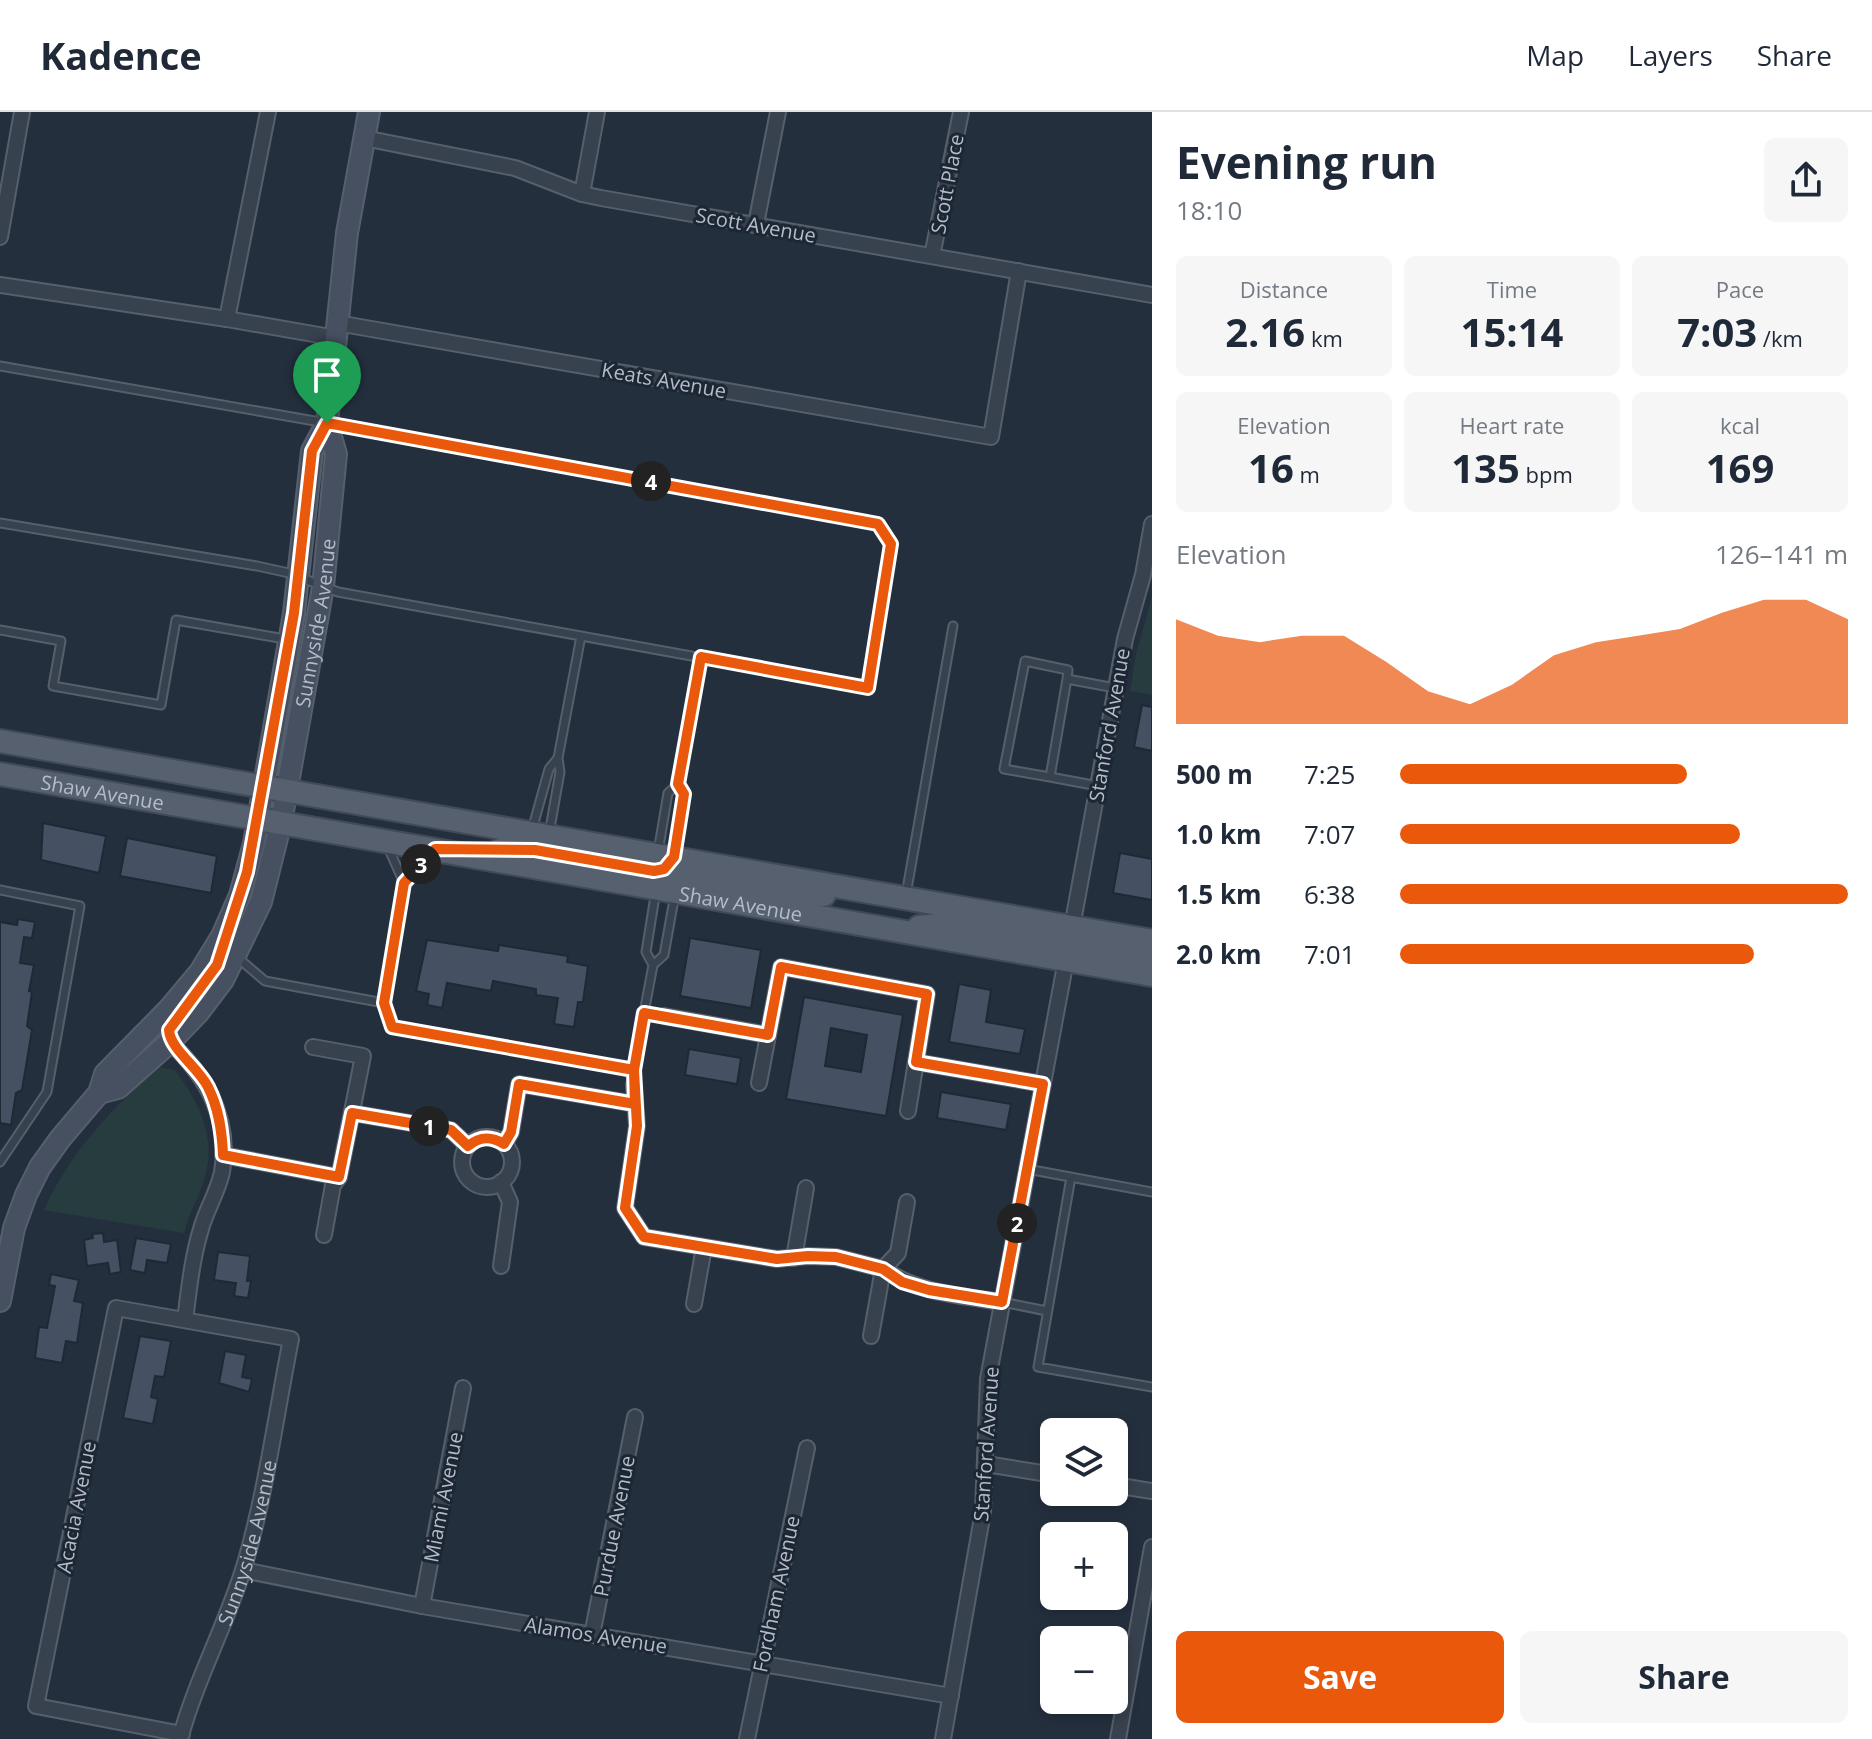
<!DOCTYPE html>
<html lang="en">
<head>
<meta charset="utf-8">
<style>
	body { margin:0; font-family:"Open Sans",sans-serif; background:#f6f6f7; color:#1f2937; height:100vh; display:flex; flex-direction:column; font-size:30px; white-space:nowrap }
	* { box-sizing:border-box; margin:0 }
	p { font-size:26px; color:#747a83 }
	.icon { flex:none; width:44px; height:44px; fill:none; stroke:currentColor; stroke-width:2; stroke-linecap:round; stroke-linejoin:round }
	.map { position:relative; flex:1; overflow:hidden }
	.side { display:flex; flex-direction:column; background:#fff; width:720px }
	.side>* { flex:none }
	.controls { position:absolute; left:1040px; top:1306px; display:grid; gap:16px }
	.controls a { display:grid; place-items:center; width:88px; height:88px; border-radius:12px; background:#fff; box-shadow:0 4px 12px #0003; font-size:40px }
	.pin { position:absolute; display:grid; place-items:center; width:68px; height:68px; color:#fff; margin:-82px -34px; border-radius:50% 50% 50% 0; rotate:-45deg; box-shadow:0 0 8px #0007 }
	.pin .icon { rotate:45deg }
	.km { position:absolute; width:40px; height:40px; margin:-20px; border-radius:50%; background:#222; color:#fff; font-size:22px; line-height:40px; text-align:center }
	.round { display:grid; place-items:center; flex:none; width:84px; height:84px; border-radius:12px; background:#f6f6f7 }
	.headline { display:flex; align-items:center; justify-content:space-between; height:136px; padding:0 24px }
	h1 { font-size:44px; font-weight:700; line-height:60px }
	.figures { display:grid; grid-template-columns:repeat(3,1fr); gap:12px; height:136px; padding:8px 24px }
	.figures div { display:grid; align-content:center; border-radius:12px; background:#f6f6f7; text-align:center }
	.figures b { font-size:40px; font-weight:700 }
	.figures small { font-size:22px; font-weight:400 }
	.figures p { font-size:22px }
	.chart { height:224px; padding:16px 24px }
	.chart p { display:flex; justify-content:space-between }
	.chart svg { width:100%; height:144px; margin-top:8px; fill:#ea580c; opacity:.7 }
	.primary-button { display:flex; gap:16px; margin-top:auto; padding:16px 24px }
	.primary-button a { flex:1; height:92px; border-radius:12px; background:#ea580c; color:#fff; font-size:32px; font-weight:700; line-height:92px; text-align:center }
	.primary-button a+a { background:#f6f6f7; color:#1f2937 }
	ul { padding:0 24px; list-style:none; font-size:26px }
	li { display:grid; grid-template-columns:128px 96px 1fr; align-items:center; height:60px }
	li i { height:20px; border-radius:10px; background:#ea580c }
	header { display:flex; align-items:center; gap:48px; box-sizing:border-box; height:112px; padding:0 40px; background:#fff; border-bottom:2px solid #e0e1e3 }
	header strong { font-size:38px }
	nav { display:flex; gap:44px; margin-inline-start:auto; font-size:28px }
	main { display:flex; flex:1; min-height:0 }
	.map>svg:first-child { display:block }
	.green { fill:#263c3f }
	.building { fill:#455162; stroke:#1f2835; stroke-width:2; fill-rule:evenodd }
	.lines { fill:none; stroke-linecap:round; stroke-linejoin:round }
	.lane-casing { stroke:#565f6c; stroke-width:11 }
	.street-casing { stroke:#565f6c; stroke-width:18 }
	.secondary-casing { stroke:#565f6c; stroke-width:24 }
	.primary-casing { stroke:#414a57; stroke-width:26 }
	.lane { stroke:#38414e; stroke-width:7 }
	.street { stroke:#38414e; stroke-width:14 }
	.secondary { stroke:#465061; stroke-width:20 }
	.primary { stroke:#56606e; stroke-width:22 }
	.route-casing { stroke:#fff; stroke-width:16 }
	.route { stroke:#ea580c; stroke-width:10 }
	.labels { text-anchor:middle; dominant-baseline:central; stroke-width:6; stroke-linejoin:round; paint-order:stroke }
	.street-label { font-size:20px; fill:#b4bcc9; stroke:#1d2633 }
</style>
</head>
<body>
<header>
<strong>Kadence</strong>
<nav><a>Map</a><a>Layers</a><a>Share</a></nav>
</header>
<main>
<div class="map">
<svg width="1152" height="1627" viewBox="0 0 1152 1627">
	<rect width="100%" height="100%" fill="#242f3e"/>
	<path class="green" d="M1152 484V583L1130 579 1136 542Z
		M159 955 175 958C201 993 219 1030 202 1074 196 1091 188 1104 184 1121L44 1098C70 1040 112 996 159 955Z"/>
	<path class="building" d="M1142 593 1152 595V639L1134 635Z
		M43 711 106 724 99 761 41 748Z
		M127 726 217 744 211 781 120 764Z
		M1120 741 1152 747V788L1113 781Z
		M18 807 35 810 32 826 24 825 20 851 34 853 29 879 32 880 27 914 32 918 22 978 16 981 11 1013 0 1011V810L17 813Z
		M690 826 761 838 751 896 680 884Z
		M427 828 498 839 499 833 568 844 567 850 588 854 583 890H578L574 915 554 912 558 886 536 883V877L493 869 491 879 447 871 442 896 427 893 429 882 416 879Z
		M959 872 991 878 986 910 1025 917 1020 942 949 930Z
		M804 885 903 903 886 1004 786 987ZM831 916 867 923 861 960 825 954Z
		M689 937 741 946 737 972 685 963Z
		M941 980 1011 992 1006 1018 937 1006Z
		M103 1121 104 1130 117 1128 121 1160 110 1162 108 1151 87 1154 84 1128 93 1126 92 1122Z
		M136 1126 171 1132 167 1151 147 1148 145 1161 130 1158Z
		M218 1140 250 1144 247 1169H251L248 1186 234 1184 236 1171 214 1168Z
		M51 1162 79 1168 74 1189 83 1191 77 1231 66 1229 62 1251 35 1246 39 1215 47 1216 55 1174 49 1173Z
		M140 1224 171 1229 164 1265 155 1264 151 1285 158 1287 153 1312 123 1306Z
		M225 1239 246 1243 242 1265 252 1267 249 1280 219 1271Z"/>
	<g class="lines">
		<g class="lane-casing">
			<path id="lane" d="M0 254 578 355 878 412 891 432 868 576 338 480 289 461 257 454 0 411
				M0 518 61 529 53 574 161 593 176 508 285 527
				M1050 665 1004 657 1025 549 1068 558 1067 567
				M1098 674 1050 665 1067 567 1115 576
				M532 718 549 657 558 646
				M549 722 560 660 558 646 581 524
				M387 733 404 771
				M658 740 668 681 678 672
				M675 743 684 682 678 672 701 545
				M0 778 80 794 47 980 0 1050
				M906 783 953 514
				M237 845 265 869 384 891 392 915 634 958
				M653 853 646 840 656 778
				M384 891 404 771 431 741
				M664 904 644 901 653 853 664 843 675 782
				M634 973V958L644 901
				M1027 1057 1152 1080
				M1071 1065 1038 1255 1152 1275
				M1002 1190 1047 1199"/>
		</g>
		<g class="street-casing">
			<g id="street">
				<path d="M364 26 515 56 582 82 601 86 1152 183"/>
				<path d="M582 82 597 0"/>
				<path d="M756 112 778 0"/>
				<path d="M0 125 22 0"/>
				<path d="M932 144 961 0"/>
				<path d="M0 173 227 207 268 0"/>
				<path d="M227 207 336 226"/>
				<path d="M337 211 991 325 1019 159"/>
				<path d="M1072 815 1125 527 1143 463 1152 412"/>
				<path d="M664 904 768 923"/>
				<path d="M170 930C207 965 231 1007 222 1060 218 1080 206 1098 201 1117 192 1146 189 1178 185 1208"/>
				<path d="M313 935 363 944 339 1065"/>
				<path d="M916 950 1043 972"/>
				<path d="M759 971 781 855 927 882 908 999"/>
				<path d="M634 973 637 1014 625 1096 644 1125 777 1147 808 1144 836 1145 883 1157 898 1141 907 1090"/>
				<path d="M352 1001 451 1018 468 1034"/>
				<circle cx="487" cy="1050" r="25"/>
				<path d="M504 1032 511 1020 519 972 635 992"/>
				<path d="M223 1043 339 1065 333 1073 324 1123"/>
				<path d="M794 1146 806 1076"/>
				<path d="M501 1154 510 1090 501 1070"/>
				<path d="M694 1192 704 1135"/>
				<path d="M871 1224 883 1157C918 1181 961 1184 1002 1190"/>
				<path d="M986 1352 1054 1363"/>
				<path d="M1114 1373 1152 1379"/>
				<path d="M243 1458 422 1494 951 1584"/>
				<path d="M422 1494 463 1276"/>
				<path d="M592 1523 635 1305"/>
				<path id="s1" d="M180 1627C196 1568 226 1513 244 1455 266 1381 276 1302 291 1227L116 1196 36 1594 182 1622"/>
				<path d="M747 1627 807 1336"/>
				<path d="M943 1627 983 1400 988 1267 1066 848"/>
				<path d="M1118 1627 1152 1435"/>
			</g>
		</g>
		<g class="secondary-casing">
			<g id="secondary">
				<path id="s2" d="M99 981 118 976 170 930 198 901 223 868 261 790 281 710 323 475 336 342 327 311 347 121 369 0"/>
				<path d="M0 1189 14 1116 26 1083 40 1055 60 1027 99 981 105 962 169 897 200 860 222 824 240 783 254 731 294 501 312 339 327 311"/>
			</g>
		</g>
		<g class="primary-casing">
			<g id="primary">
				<path d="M0 629 1152 829"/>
				<path id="s3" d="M0 662 1152 863"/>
				<path d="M500 738H535L654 759 664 757 674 745"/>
				<path d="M656 776 670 765 681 763 788 782 824 783"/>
				<path d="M919 815 947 812 1050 829H1060L1072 815"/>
				<path d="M1066 848 1076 836 1084 834 1152 846"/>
			</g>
		</g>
		<use href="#lane" class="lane"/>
		<use href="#street" class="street"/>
		<use href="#secondary" class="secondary"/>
		<use href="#primary" class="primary"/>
	</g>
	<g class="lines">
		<g class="route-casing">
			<path id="route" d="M327 311 312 339 294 501 247 760 217 853 169 918C170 937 198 955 208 975 219 997 222 1019 223 1043L339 1065 352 1001 451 1018 468 1034C480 1024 491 1024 504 1032L511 1020 519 972 635 992 634 958 644 901 768 923 781 855 927 882 916 950 1043 972 1002 1190 929 1178 902 1170 883 1157 836 1145 808 1144 777 1147 644 1125 625 1096 637 1014 634 958 392 915 384 891 404 771 435 737 535 738 654 759 664 757 674 745 684 682 678 672 701 545 868 576 891 432 878 412 327 311"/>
		</g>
		<use href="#route" class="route"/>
	</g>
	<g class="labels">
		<g class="street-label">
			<text transform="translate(947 72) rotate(-79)">Scott Place</text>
			<text transform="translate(756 113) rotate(10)">Scott Avenue</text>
			<text transform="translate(664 268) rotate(10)">Keats Avenue</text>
			<text stroke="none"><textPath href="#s2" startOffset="542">Sunnyside Avenue</textPath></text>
			<text transform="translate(1109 613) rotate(-80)">Stanford Avenue</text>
			<text stroke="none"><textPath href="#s3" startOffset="104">Shaw Avenue</textPath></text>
			<text stroke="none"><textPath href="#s3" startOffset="752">Shaw Avenue</textPath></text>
			<text transform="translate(986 1332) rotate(-86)">Stanford Avenue</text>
			<text transform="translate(443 1385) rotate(-79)">Miami Avenue</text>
			<text transform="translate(76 1395) rotate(-79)">Acacia Avenue</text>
			<text transform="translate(614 1414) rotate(-79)">Purdue Avenue</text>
			<text stroke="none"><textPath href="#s1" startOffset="208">Sunnyside Avenue</textPath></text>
			<text transform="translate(776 1482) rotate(-78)">Fordham Avenue</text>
			<text transform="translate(596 1523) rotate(9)">Alamos Avenue</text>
		</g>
	</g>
</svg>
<div class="controls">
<a><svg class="icon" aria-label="layers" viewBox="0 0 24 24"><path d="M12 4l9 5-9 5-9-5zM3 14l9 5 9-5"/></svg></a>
<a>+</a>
<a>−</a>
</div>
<div class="pin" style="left:327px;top:311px;background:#1e9e55"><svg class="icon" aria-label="arrive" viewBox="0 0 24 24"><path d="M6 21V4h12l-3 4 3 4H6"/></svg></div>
<b class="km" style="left:429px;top:1014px">1</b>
<b class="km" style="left:1017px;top:1111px">2</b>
<b class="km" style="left:421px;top:752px">3</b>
<b class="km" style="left:651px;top:369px">4</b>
</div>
<section class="side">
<div class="headline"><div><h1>Evening run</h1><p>18:10</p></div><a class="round"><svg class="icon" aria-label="share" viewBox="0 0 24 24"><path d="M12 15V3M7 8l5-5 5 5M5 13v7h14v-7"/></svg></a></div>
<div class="figures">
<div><p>Distance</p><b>2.16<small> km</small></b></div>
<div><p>Time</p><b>15:14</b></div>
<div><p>Pace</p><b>7:03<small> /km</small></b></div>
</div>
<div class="figures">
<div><p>Elevation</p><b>16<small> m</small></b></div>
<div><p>Heart rate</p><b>135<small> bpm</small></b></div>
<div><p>kcal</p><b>169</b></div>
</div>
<div class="chart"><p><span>Elevation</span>126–141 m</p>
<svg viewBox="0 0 160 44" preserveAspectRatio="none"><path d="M0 44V12L10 17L20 19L30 17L40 17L50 25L60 34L70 38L80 32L90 23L100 19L110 17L120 15L130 10L140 6L150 6L160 12V44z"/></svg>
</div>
<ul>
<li><b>500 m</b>7:25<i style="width:64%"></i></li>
<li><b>1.0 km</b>7:07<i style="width:76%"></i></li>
<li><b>1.5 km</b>6:38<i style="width:100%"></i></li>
<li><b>2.0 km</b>7:01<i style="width:79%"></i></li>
</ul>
<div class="primary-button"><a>Save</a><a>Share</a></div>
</section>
</main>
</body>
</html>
